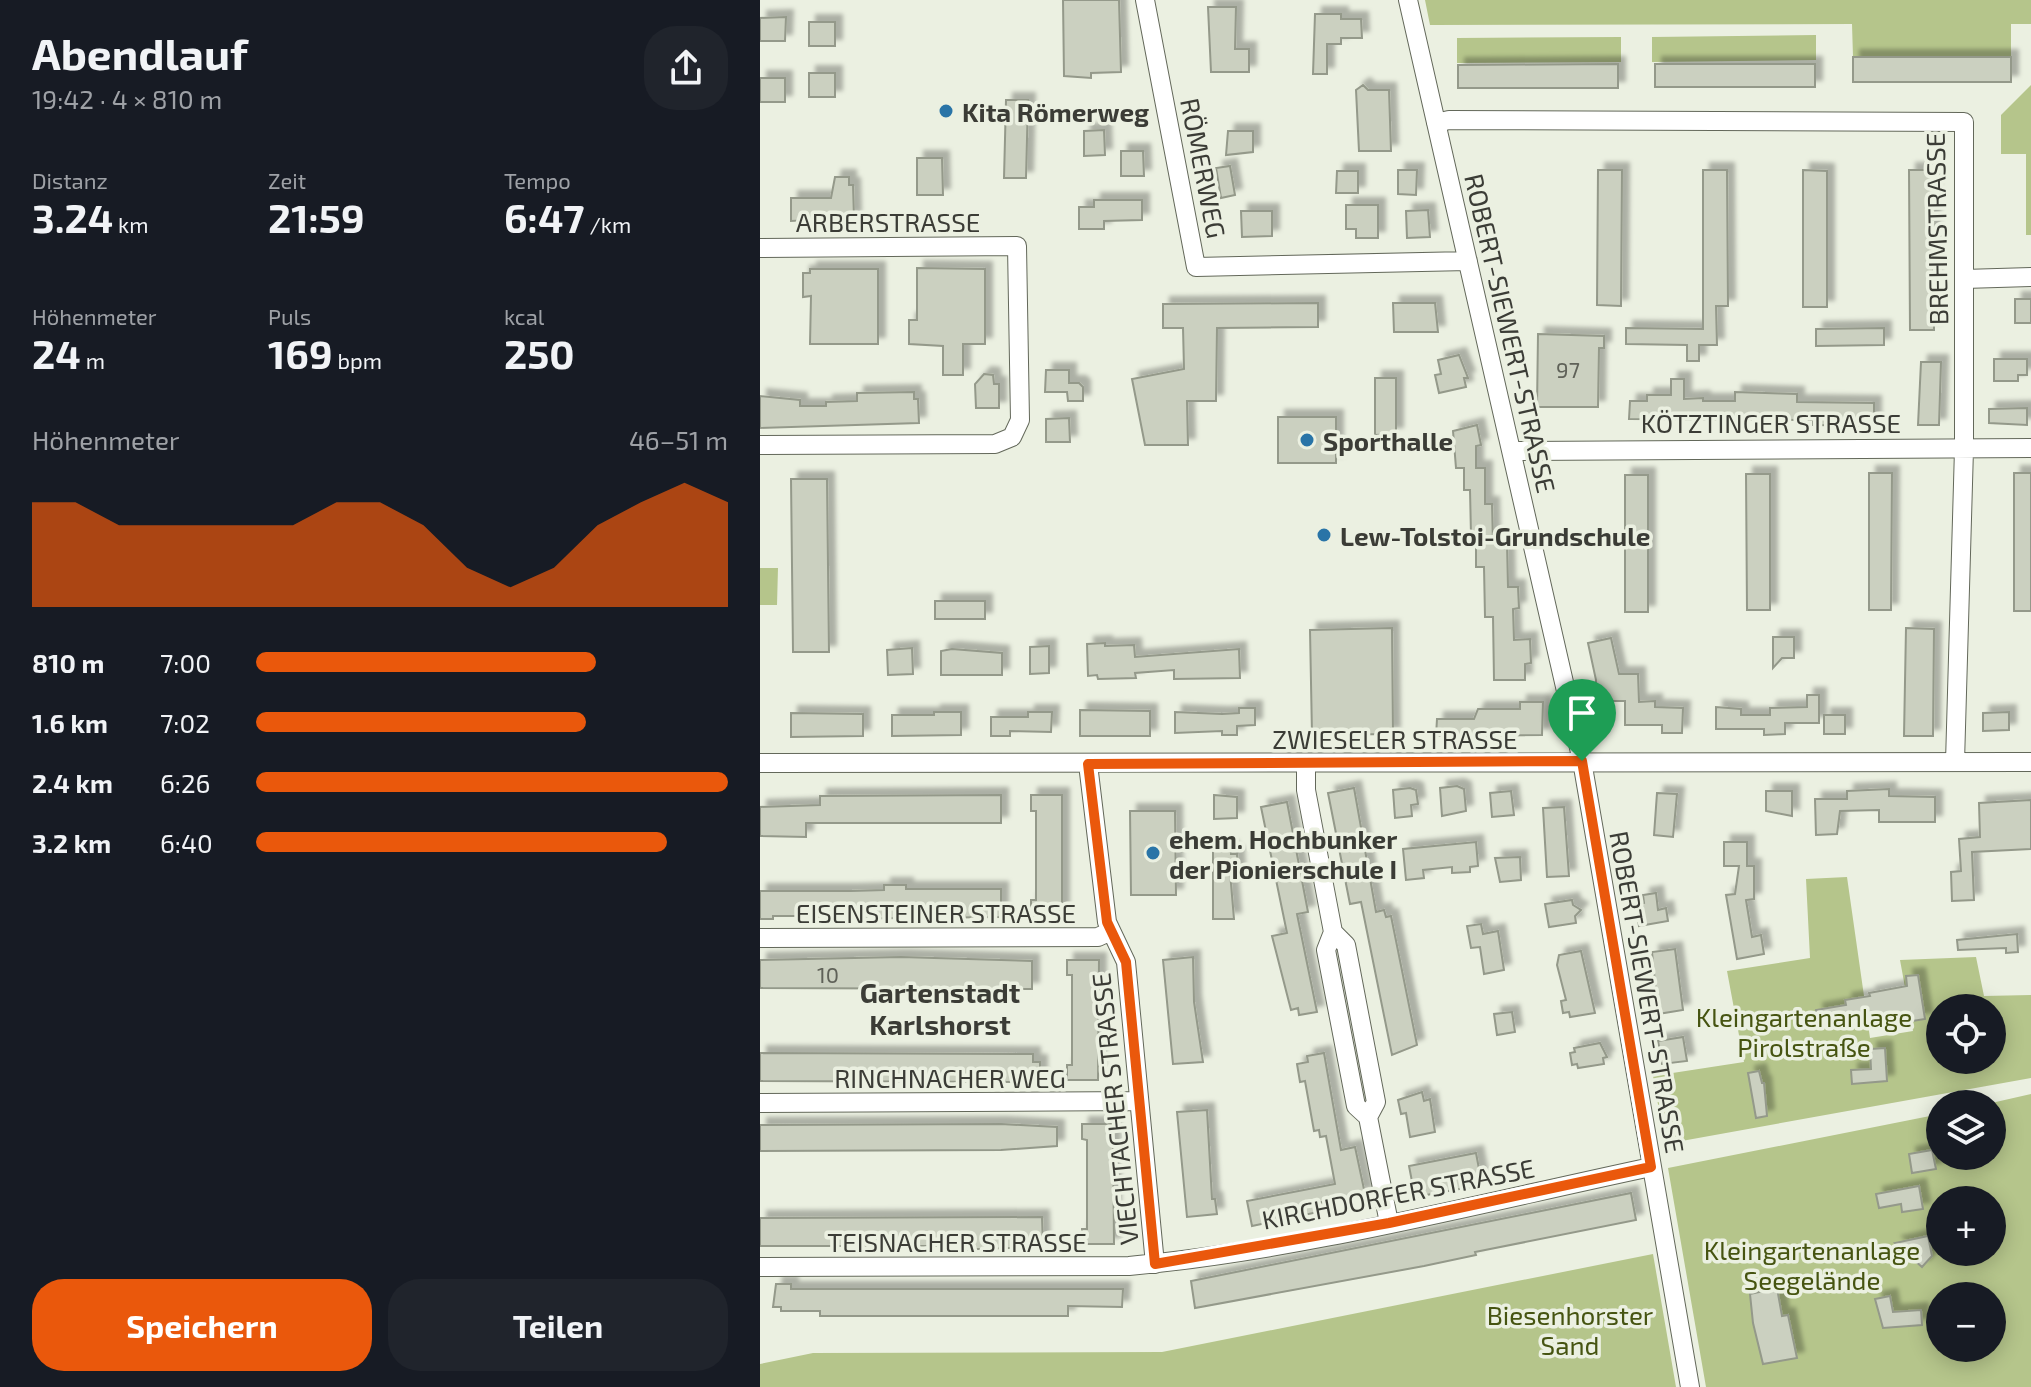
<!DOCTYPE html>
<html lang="de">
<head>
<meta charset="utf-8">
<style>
	body { margin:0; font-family:"Exo 2",sans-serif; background:#20242c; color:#f1f3f6; height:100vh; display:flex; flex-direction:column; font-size:30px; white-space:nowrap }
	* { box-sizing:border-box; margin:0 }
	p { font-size:26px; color:#9ea1a6 }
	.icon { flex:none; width:44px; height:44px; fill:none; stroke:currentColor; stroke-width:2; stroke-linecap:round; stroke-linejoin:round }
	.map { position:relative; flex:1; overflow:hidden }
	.sheet { display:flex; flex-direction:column; background:#171b24; width:760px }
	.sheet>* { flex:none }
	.fabs { position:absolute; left:1166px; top:994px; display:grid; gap:16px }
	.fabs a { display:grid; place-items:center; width:80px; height:80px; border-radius:50%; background:#171b24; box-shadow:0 4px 20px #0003; font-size:40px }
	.pin { position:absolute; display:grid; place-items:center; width:68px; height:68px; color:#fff; margin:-82px -34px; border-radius:50% 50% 50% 0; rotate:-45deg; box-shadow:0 0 8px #0007 }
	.pin .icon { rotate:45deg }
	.round { display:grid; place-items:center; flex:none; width:84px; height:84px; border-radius:32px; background:#20242c }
	.overview { display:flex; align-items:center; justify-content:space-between; height:136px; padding:0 32px }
	h1 { font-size:44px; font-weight:700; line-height:60px }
	.stats { display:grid; grid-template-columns:repeat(3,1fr); gap:12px; height:136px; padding:8px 32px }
	.stats div { display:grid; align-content:center }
	.stats b { font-size:40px; font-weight:700 }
	.stats small { font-size:22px; font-weight:400 }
	.stats p { font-size:22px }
	.chart { height:224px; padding:16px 32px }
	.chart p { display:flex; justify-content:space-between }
	.chart svg { width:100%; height:144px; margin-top:8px; fill:#ea580c; opacity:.7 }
	.cta { display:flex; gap:16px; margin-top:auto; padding:16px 32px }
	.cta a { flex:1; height:92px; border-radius:32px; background:#ea580c; color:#fff; font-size:32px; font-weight:700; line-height:92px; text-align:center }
	.cta a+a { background:#20242c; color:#f1f3f6 }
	ul { padding:0 32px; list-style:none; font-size:26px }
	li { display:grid; grid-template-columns:128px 96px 1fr; align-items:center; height:60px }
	li i { height:20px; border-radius:10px; background:#ea580c }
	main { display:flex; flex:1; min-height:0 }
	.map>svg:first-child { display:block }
	.green { fill:#b5c58b; fill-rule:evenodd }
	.building { fill:#cbd0c0; stroke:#94998a; stroke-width:2; filter:url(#shadow) }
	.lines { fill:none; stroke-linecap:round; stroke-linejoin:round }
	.minor-casing { stroke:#63685a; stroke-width:20 }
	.minor { stroke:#fff; stroke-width:18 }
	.route-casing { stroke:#fff; stroke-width:16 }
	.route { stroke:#ea580c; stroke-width:10 }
	.poi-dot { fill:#2974a7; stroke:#ebf0e1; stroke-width:3 }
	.labels { text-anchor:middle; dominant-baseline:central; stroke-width:7; stroke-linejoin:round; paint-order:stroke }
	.number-label { font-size:22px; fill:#5f6158 }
	.poi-label { font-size:26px; font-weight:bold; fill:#3b3c36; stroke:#ebf0e1; text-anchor:start }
	.street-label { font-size:26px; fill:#3b3c36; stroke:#ebf0e1 }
	.park-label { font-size:26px; fill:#465411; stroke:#ebf0e1 }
	.neighbourhood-label { font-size:28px; font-weight:bold; fill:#3b3c36; stroke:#ebf0e1 }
</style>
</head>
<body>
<main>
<section class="sheet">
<div class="overview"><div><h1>Abendlauf</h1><p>19:42 · 4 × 810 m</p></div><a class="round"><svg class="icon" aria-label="share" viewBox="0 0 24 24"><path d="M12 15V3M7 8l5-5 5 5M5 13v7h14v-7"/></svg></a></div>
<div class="stats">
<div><p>Distanz</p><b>3.24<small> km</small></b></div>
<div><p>Zeit</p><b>21:59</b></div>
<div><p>Tempo</p><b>6:47<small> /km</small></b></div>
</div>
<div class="stats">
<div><p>Höhenmeter</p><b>24<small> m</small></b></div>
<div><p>Puls</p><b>169<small> bpm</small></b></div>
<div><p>kcal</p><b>250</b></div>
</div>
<div class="chart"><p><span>Höhenmeter</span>46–51 m</p>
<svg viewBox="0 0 160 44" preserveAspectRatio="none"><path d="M0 44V12L10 12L20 19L30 19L40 19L50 19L60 19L70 12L80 12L90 19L100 32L110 38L120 32L130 19L140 12L150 6L160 12V44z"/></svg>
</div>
<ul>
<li><b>810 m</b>7:00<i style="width:72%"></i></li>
<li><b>1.6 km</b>7:02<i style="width:70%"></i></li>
<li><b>2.4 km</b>6:26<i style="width:100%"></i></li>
<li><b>3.2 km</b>6:40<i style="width:87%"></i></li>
</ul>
<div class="cta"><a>Speichern</a><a>Teilen</a></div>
</section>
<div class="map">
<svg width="1271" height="1387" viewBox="0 0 1271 1387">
	<defs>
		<filter id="shadow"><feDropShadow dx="7" dy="-7" stdDeviation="2" flood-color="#0004"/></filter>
	</defs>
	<rect width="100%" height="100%" fill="#ebf0e1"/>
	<path class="green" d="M665 0H1271V24H1251V57H1093L1092 24 670 25Z
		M1056 35V60L892 62V37Z
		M861 37V62L697 63V38Z
		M1271 85V235H1266V154H1241V115Z
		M0 568H18L17 605H0Z
		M1087 877 1110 1038 1153 1031 1140 960 1216 957 1224 996 1271 995V1078L905 1144 893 1076 984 1062 967 971 1050 958 1046 879ZM1180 1008H1232V1060H1180Z
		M1271 1094V1387H946L908 1168 1180 1114V1156H1232V1104H1227ZM1180 1200H1232V1252H1180ZM1180 1296H1232V1348H1180Z
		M893 1254 916 1387H0V1364L53 1353 402 1352Z"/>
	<path class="building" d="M303 0H359L361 72 331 73V78L304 76Z
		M448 7H476L475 49H489V72H451Z
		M555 14H581V19H601L602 38H581V44H567V74H553Z
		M26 17 25 41H0V18Z
		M49 22H75V46H49Z
		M1093 57H1251V82H1093Z
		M858 64V88H698V65Z
		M895 64H1055V87H895Z
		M49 73H75V97H49Z
		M0 78H25V102H0Z
		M603 85 608 90H629L631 151H599L596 90Z
		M246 100H268L266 178H244Z
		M344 130 345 155 324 156V131Z
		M468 131H493V152L466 155Z
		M361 151H383L384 176H361Z
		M157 158H182L183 195H157Z
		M470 166 475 195 461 198 456 168Z
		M638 170H657L656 195 638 194Z
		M838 170H862L861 306 837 305Z
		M943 170H967L968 306H956L957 345H939V361H927V345L866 344V328L943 329Z
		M1043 170 1067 171V307H1043Z
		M1149 170H1173L1174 330H1150Z
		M577 171H598V193H576Z
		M75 177H89V185H93L94 218 31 221V198H71Z
		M334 200H382V220L344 221V229H319V207H334Z
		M586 205H618V238H596V229H586Z
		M668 210 670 237 647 238 646 211Z
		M481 211H512V236L482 237Z
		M157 268 225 269V344H203V375H183V346L149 344V320H157Z
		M50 269H118V344H50L51 296 43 297V273H50Z
		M1255 299H1271V323H1255Z
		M558 303V327L457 328 456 401H427L428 445H385L372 379 424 369 423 328H403V304Z
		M633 303H675L678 332H634Z
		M1124 328V345L1056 346V329Z
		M778 334 844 336V348H839L838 407H777Z
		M699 355 708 378H704L706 387 679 393 675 375 681 374 678 360Z
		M1234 359H1267V375H1258V381H1234Z
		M1161 362H1181L1179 425H1158Z
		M286 370H309V383H319L323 387V401H308L307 392H285Z
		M224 374 233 375 234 384H239V408H216L215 384Z
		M615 378H636V434L615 435Z
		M911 379H924V399L943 398V401H975V392L1037 394V402L1114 403V426L1053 425V420L869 419 870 401H887V395H911Z
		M154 392V399H158L159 423 0 428V396L40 400V406H66V402L97 401V393Z
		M1267 408V425L1229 423V409Z
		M518 417H576V463H518Z
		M309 418 310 442H286V419Z
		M717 425 721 445 716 446V468H725V504H732L733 543H747L748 587H758L759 608 753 609 754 640 770 639 771 663 765 664V680H734L733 617H725L724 567H716V535H711L710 490H704V468H696L693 431Z
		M1109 473H1132L1131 610H1109Z
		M1254 473H1271V611H1254Z
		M986 474H1010V610H987Z
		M865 475H888V612H865Z
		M31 479H67L69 652H33Z
		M175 601H225V619H175Z
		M632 628 633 734 552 735 550 630Z
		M1146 628 1174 629 1173 736H1144Z
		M1013 637H1034V658H1022L1013 668Z
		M851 638 859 674H878L879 702 895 701V707L923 708 922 733H902V725H865V701H836V680L828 643Z
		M345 643V646L374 645 375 657 479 649 480 678 414 679V670L375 673 376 678 338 679 337 675 328 676 327 644Z
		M289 646V673L270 674V647Z
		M152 648 153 674 128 675 127 650Z
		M192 649 242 653V675H181V651Z
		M1047 695H1059V723H1025V734L1004 735V729H956V707L981 709V715H1010V708L1047 707Z
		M760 702H783L782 735 676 736 677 719H714L718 709H760Z
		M479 708H495V725L477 726V735H462V731L415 733V712L462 714 479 713Z
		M320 710 390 711V736H320Z
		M174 712H201V735L132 736V715H174Z
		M268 712H292L291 732 250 731V736H231V717H268Z
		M1249 712V730L1223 731V713Z
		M31 713 103 714V736L31 737Z
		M1064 715H1085V734H1064Z
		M697 786 704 789 706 811 682 816 680 788Z
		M594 788 616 912 624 910 626 917 631 916 657 1045 632 1055 601 902 590 904 568 793Z
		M650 788 656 790 658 804 651 805 652 816 635 818 633 790Z
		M1129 789V796L1175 797V822H1119V810L1080 811 1077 834 1056 835 1055 799H1087V791Z
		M751 791 754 815 732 817 730 793Z
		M1006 791H1032V816L1006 811Z
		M897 793 917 794 913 837 894 835Z
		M241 795V823H46V837L0 836V807L60 805V796Z
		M271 795H302V915L271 916V900H276V811H271Z
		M454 795 477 797V818L454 819Z
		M1271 800V849L1212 852 1214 900 1192 901 1191 872 1201 871 1199 839 1220 837 1219 803Z
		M527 802 548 912 537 914 557 1012 539 1015 538 1008 531 1010 512 936 527 933 501 807Z
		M804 807 809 876 787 877 783 808Z
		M370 811H415L416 895H371Z
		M716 842 718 866 710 867V872L692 873V867L663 870 664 878 646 880 643 849Z
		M964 842H987V866H994V899L986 900 992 937 1001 935 1004 954 977 959 966 895 975 894 979 866H964Z
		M453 848H471V854H477L478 872H470L474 919H453Z
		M760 857 761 880 740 882 735 858Z
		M124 885H146V889H241V917L58 919V916H13V919H0V891H91L124 890Z
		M896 893 898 910 906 908 908 921 879 926 876 904 884 903 883 895Z
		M812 900 813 905 821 910 815 916 816 923 789 927 785 904Z
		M721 924 723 934 738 931 744 970 724 974 720 947 711 948 707 926Z
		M1257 934 1258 952 1246 953V948L1198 950 1197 940Z
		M915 949 923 1010 898 1014 892 952Z
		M821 951 835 1013 810 1017 809 1012 803 1013 801 1001 806 1000 797 965 799 955Z
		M141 957 272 961V989L0 988V960Z
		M433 957 434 1002 443 1062 413 1064 403 960Z
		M307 960H339L338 1080H307V1065H312V975H307Z
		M1158 975 1165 1019 1115 1027 1113 1014 1058 1023 1056 1010 1086 1005 1085 1000 1110 996 1109 993 1147 986 1146 976Z
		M752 1012 755 1032 737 1035 734 1014Z
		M923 1037 927 1061 902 1064 898 1041Z
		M840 1043 847 1057 843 1058 844 1064 818 1068 817 1064 812 1065 810 1053 815 1052 814 1048Z
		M1125 1048 1127 1081 1092 1084 1091 1070 1111 1069 1110 1049Z
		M0 1053 273 1054V1062H280V1082L0 1081Z
		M564 1053 581 1150 595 1147 605 1194 556 1203 558 1212 492 1226 487 1201 575 1184 566 1136 560 1137 559 1130 554 1131 545 1081 540 1082 537 1064 548 1062 547 1056Z
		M999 1071 1002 1083H1004L1007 1116 996 1118 988 1073Z
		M662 1092 664 1101 670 1099 675 1132 650 1137 646 1113 641 1114 638 1100Z
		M447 1110 452 1199H455L457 1214 427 1217 417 1112Z
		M241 1124 297 1127V1146L241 1150 0 1151V1125Z
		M322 1124H353L354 1244H322V1229H327V1140L322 1139Z
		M1172 1150 1176 1169 1152 1173 1149 1154Z
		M716 1153 722 1185 655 1197 649 1166Z
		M1159 1186 1163 1209 1142 1212 1141 1204 1119 1208 1116 1194Z
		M871 1193 876 1220 715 1252 716 1255 664 1266 435 1308 431 1281Z
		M282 1217 283 1247 189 1250V1246H0V1218Z
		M1168 1236 1172 1256 1162 1267 1135 1243Z
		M16 1284H31V1289H363L362 1307 308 1306V1316H60V1311H21V1307H13Z
		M1017 1288 1022 1316 1028 1315 1037 1358 1003 1364 993 1323 990 1294Z
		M1130 1296 1133 1312 1161 1310 1162 1325 1123 1328 1115 1299Z"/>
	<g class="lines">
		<g class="minor-casing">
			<path id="minor" d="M385 0 436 267 708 261
				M648 0 822 761 930 1387
				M676 123 689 120 1204 122V449L1195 762
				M0 248 257 246 260 420 252 437 235 444 0 445
				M1204 279 1271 277
				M751 451 1271 448
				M0 763 1271 762
				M328 764 347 922 366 962 395 1264
				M546 765V790L573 932 586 945 616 1102 608 1117
				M573 932 566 950 596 1106 608 1117 629 1223
				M0 938 338 937 351 931
				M0 1103 379 1101
				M0 1267 369 1266C542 1250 721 1203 891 1167"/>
		</g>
		<use href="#minor" class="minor"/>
	</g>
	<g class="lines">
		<g class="route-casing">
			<path id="route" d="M822 761 891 1167 629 1223 395 1264 366 962 347 922 328 764Z"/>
		</g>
		<use href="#route" class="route"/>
	</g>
	<g class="poi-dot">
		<circle cx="186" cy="111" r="8"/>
		<circle cx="547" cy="440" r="8"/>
		<circle cx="564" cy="535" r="8"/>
		<circle cx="393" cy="853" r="8"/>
	</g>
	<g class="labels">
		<g class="number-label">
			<text x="808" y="369">97</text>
			<text x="68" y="974">10</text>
		</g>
		<g class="poi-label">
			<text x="202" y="111">Kita Römerweg</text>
			<text x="563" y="440">Sporthalle</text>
			<text x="580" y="535">Lew-Tolstoi-Grundschule</text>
			<text x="409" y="838">ehem. Hochbunker<tspan x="409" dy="30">der Pionierschule I</tspan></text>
		</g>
		<g class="street-label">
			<text transform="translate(444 168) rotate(79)">RÖMERWEG</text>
			<text x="128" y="221">ARBERSTRASSE</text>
			<text transform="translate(1176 229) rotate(-91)">BREHMSTRASSE</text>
			<text transform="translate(751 333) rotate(77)">ROBERT-SIEWERT-STRASSE</text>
			<text x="1011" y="422">KÖTZTINGER STRASSE</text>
			<text x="635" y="738">ZWIESELER STRASSE</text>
			<text x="176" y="912">EISENSTEINER STRASSE</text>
			<text transform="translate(888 992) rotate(80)">ROBERT-SIEWERT-STRASSE</text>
			<text x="190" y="1077">RINCHNACHER WEG</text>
			<text transform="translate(354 1109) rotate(-96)">VIECHTACHER STRASSE</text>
			<text transform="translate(638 1193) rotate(-11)">KIRCHDORFER STRASSE</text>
			<text x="197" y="1241">TEISNACHER STRASSE</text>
		</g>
		<g class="park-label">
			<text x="1044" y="1016">Kleingartenanlage<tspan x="1044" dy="30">Pirolstraße</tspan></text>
			<text x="1052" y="1249">Kleingartenanlage<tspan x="1052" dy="30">Seegelände</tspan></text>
			<text x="810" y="1314">Biesenhorster<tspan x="810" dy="30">Sand</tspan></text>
		</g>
		<g class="neighbourhood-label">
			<text x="180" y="992">Gartenstadt<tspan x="180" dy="32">Karlshorst</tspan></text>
		</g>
	</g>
</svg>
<div class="fabs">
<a><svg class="icon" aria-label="locate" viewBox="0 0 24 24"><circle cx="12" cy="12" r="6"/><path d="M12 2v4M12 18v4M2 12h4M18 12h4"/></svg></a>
<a><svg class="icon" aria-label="layers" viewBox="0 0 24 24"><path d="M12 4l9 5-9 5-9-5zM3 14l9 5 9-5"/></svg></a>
<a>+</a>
<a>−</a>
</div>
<div class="pin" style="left:822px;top:761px;background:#1e9e55"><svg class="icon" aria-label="arrive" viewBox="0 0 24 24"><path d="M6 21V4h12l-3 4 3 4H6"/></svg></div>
</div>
</main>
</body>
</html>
